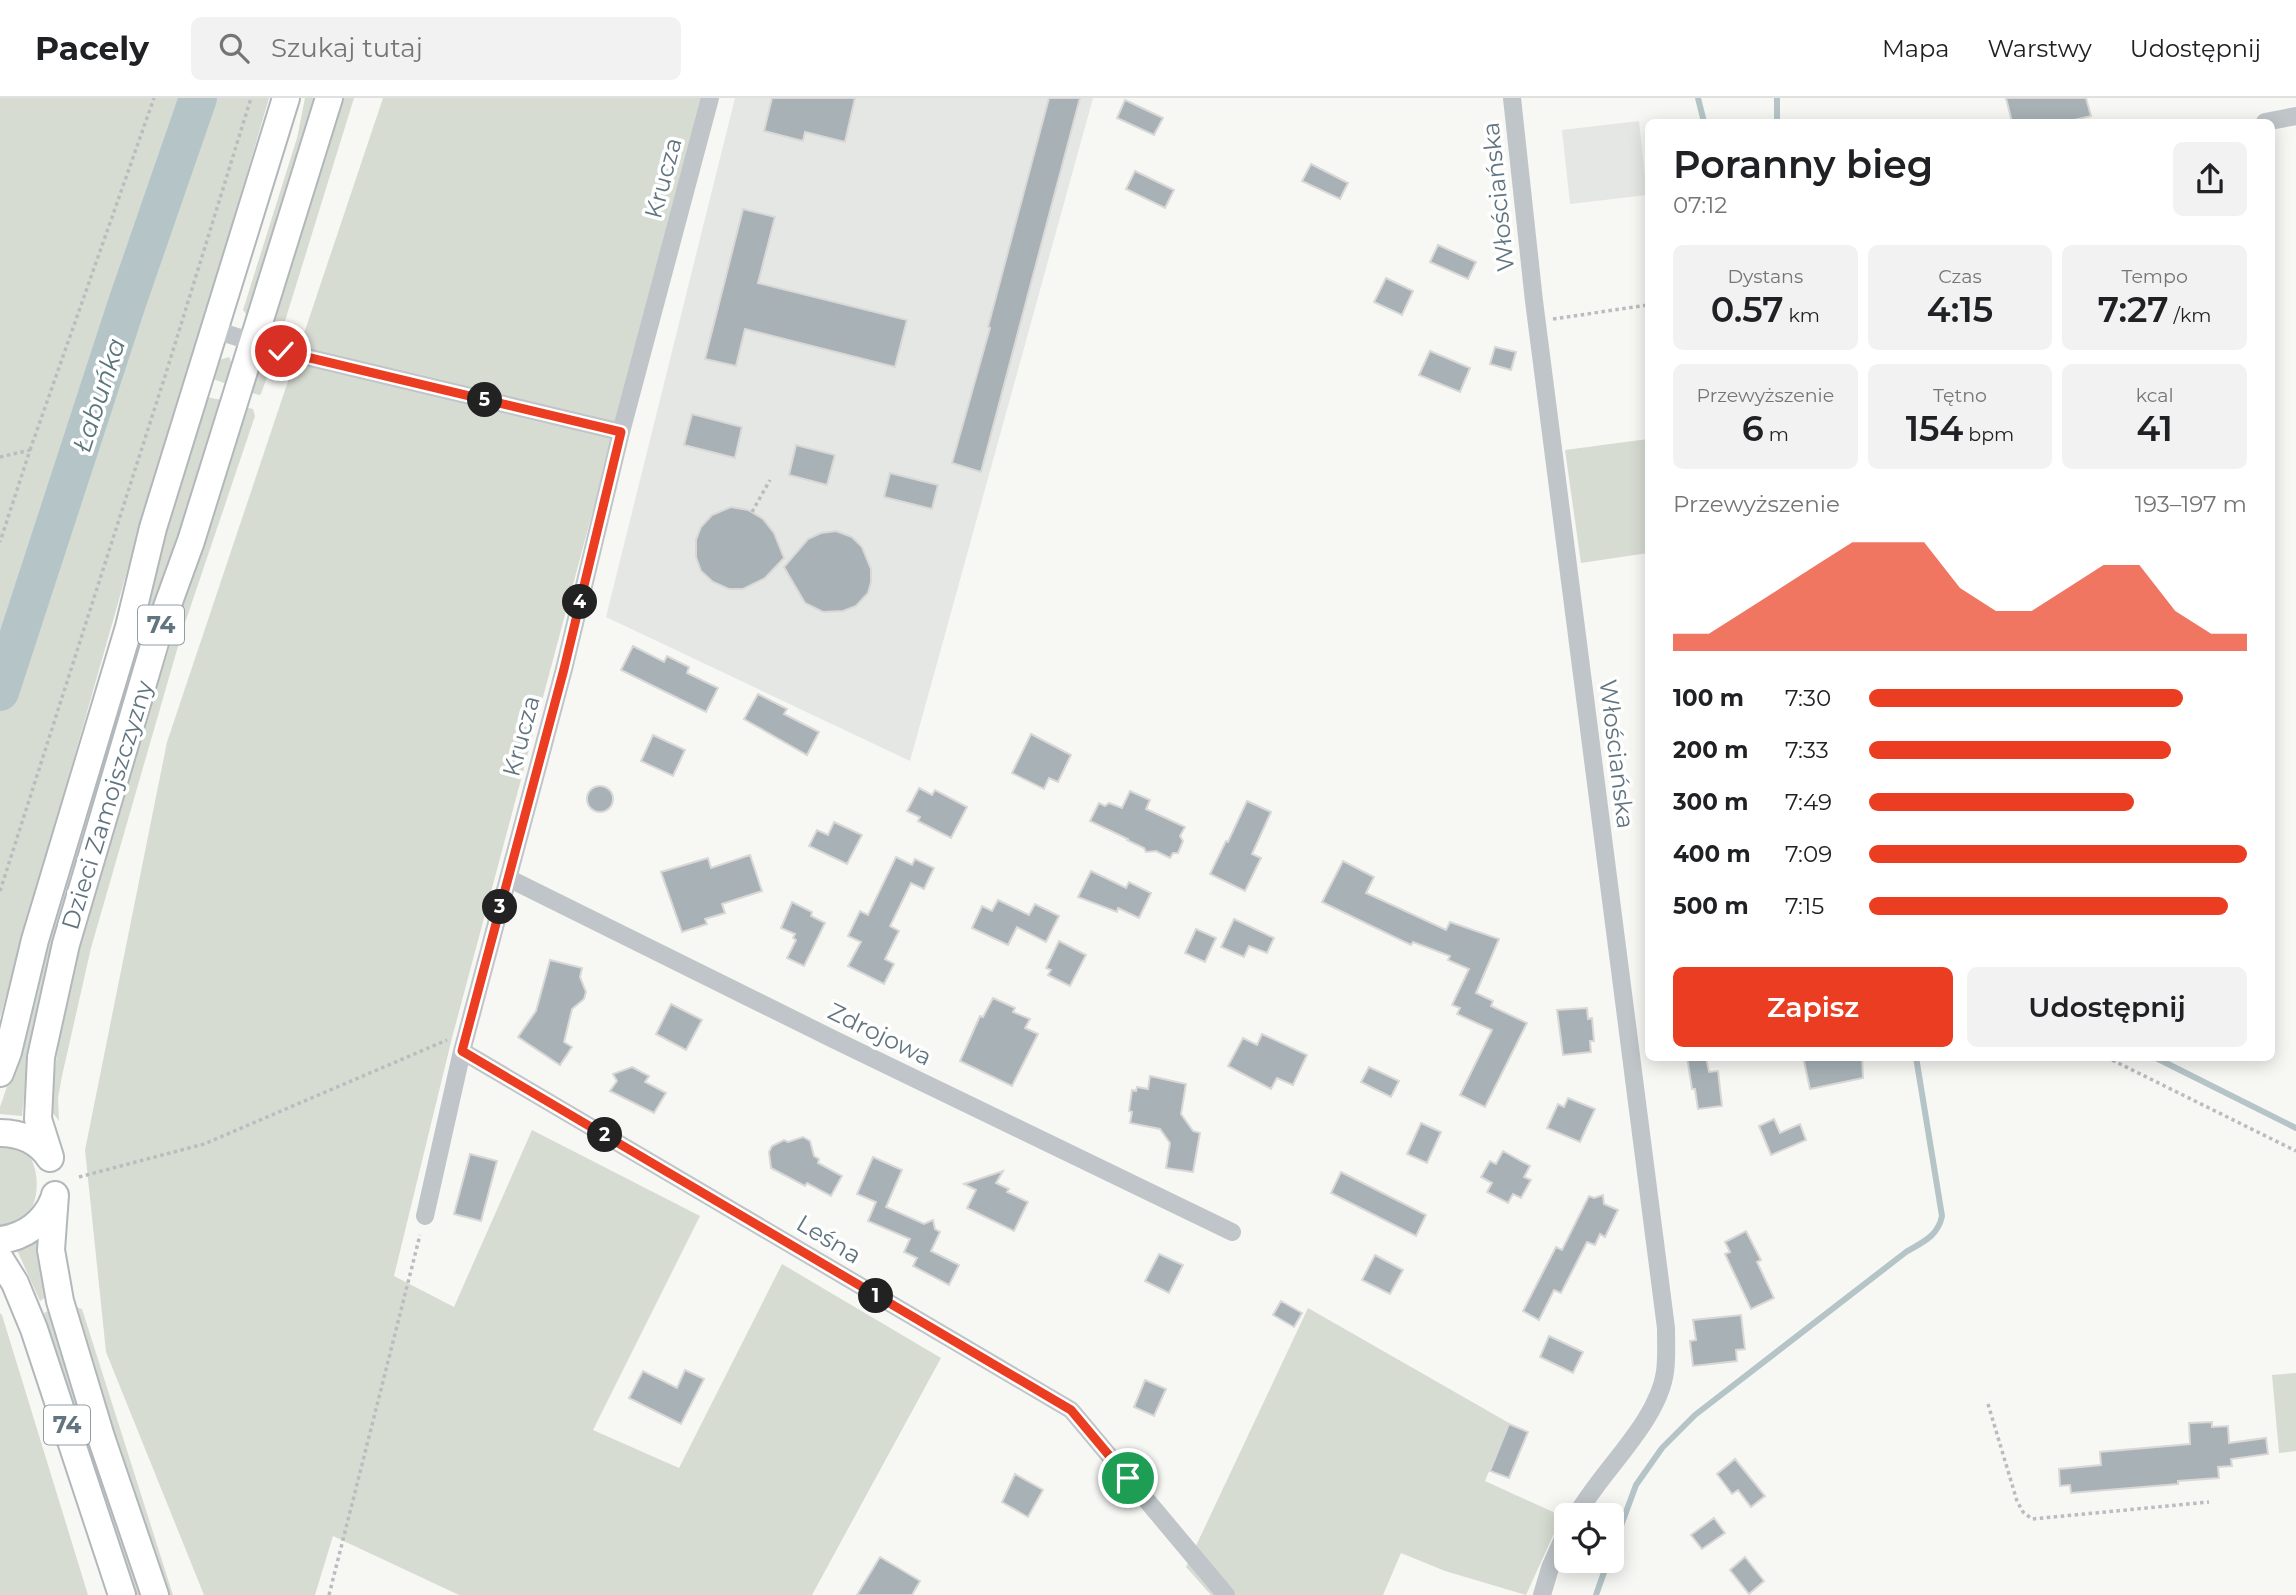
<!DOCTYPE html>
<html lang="pl">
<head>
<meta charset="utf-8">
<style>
	body { margin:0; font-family:Montserrat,sans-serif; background:#f2f2f2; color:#202124; height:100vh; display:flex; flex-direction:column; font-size:26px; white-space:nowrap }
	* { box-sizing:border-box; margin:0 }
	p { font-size:23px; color:#757577 }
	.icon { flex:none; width:38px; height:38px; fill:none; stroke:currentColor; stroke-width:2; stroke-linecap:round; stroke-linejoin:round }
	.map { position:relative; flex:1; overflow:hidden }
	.side { position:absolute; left:1645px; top:21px; width:630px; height:942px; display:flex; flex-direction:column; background:#fff; border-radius:10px; box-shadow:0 4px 18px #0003 }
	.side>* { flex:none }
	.tools { position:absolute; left:1554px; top:1405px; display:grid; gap:14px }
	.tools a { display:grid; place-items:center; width:70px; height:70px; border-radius:10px; background:#fff; box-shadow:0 4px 18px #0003; font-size:35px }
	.pin { position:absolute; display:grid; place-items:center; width:60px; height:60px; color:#fff; margin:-30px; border:4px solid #fff; border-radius:50%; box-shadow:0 2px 7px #0007 }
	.km { position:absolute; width:35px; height:35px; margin:-18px; border-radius:50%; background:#222; color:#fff; font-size:19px; line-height:35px; text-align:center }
	.round { display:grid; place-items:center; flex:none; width:74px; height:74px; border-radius:10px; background:#f2f2f2 }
	.summary { display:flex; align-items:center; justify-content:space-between; height:119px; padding:0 28px }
	h1 { font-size:38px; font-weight:600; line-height:52px }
	.stats { display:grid; grid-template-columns:repeat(3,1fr); gap:10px; height:119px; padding:7px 28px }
	.stats div { display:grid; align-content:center; border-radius:10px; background:#f2f2f2; text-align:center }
	.stats b { font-size:35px; font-weight:600 }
	.stats small { font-size:19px; font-weight:400 }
	.stats p { font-size:19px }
	.chart { height:196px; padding:14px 28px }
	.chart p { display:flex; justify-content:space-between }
	.chart svg { width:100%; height:126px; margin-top:7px; fill:#ea3d21; opacity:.7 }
	.button { display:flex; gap:14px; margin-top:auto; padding:14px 28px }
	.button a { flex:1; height:80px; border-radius:10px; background:#ea3d21; color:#fff; font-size:28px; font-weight:600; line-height:80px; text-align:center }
	.button a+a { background:#f2f2f2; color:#202124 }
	ul { padding:0 28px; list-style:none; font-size:23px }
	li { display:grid; grid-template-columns:112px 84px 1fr; align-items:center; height:52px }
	li i { height:18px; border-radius:9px; background:#ea3d21 }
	header { display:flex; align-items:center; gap:42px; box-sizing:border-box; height:98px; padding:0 35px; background:#fff; border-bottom:2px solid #e0e0e0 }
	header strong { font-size:33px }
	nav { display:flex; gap:38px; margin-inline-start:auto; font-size:24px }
	.search { width:490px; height:63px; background:#f2f2f2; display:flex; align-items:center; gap:18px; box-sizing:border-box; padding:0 24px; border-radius:10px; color:#757577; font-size:26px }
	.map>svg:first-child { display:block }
	.built { fill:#e5e7e5 }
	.green { fill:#d7dcd3 }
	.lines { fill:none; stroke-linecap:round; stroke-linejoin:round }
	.stream { stroke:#b5c5c7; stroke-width:6 }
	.river { stroke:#b5c5c7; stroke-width:38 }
	.building { fill:#a7b1b6; stroke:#d9d8d6; stroke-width:2 }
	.primary-casing { stroke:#b1b7ba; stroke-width:30 }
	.path { stroke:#b9bdbf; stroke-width:3.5; stroke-dasharray:3.5 3.5; stroke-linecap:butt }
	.minor { stroke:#bfc5c8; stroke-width:18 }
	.primary { stroke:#fff; stroke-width:26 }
	.route-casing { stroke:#fff; stroke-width:14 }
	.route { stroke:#ea3d21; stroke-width:9 }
	.labels { text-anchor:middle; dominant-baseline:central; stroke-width:7; stroke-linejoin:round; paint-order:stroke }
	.shield { fill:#fff; stroke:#909ea6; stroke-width:2 }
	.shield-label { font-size:23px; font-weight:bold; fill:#617580 }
	.street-label { font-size:24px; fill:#617580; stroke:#fff }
	.water-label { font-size:26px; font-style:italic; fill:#5b767b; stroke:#fff }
</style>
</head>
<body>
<header>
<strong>Pacely</strong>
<div class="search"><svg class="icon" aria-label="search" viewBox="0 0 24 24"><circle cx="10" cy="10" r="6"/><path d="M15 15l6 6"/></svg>Szukaj tutaj</div>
<nav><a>Mapa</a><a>Warstwy</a><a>Udostępnij</a></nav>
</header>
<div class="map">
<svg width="2296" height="1497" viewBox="0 0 2296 1497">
	<rect width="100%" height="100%" fill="#f7f7f4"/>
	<path class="built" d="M735 0H1093L910 663 606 519Z
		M1639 23 1647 97 1570 106 1562 32Z"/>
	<path class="green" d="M0 0H269L187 282 159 361 0 920Z
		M305 0H315L250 213 246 216 243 212 297 40Z
		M343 0H354L281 236 276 229 274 218Z
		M383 0H703L452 940 394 1178 454 1209 532 1032 700 1118 593 1332 679 1370 782 1166 941 1260 812 1497H459L333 1438 315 1497H204L106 1254 85 1052 167 644Z
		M229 259 233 268 227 286 213 281 219 262Z
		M272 264 261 296 259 297 249 294 258 272Z
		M206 299 222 302 60 829 30 942 22 1018 0 1016V1009L24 938 42 861Z
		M245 309 253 311 255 318 183 531 91 850 62 978 58 1000 59 1023 53 1015 52 995 60 932 99 773Z
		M1648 341V455L1581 465 1565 352Z
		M0 1046C9 1046 19 1047 26 1054 42 1070 40 1111 21 1125 16 1128 6 1130 0 1131Z
		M38 1139 47 1198 40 1203 16 1150Z
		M76 1209 82 1211 173 1497H168L150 1450Z
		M1308 1210 1509 1325 1485 1383 1562 1418 1526 1497 1445 1473 1401 1455 1383 1497H1211L1186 1469Z
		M50 1212 143 1497H135L44 1215Z
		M0 1215 2 1217 88 1497H0Z
		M2296 1275V1353L2279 1355 2272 1277Z"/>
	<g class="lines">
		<path class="stream" d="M1698 0 1704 24
			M1777 24V0
			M2154 959 2296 1030
			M1612 1452 1636 1387 1662 1350 1695 1317 1906 1154C1923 1144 1938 1138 1942 1118L1916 959
			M1596 1497 1608 1463"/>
		<path class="river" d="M0 594 127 205 198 0"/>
	</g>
	<path class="building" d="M772 0H855L845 44 805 34 803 43 764 33Z
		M1049 0H1080L981 374 952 365 990 230 988 229Z
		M2006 0H2086L2091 18 2066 24H2012Z
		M1125 2 1163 20 1154 37 1117 20Z
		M1311 66 1348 85 1340 101 1302 83Z
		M1135 73 1174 92 1165 110 1126 91Z
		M743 111 775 119 758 185 907 222 895 269 745 231 736 268 705 261Z
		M1438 147 1476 164 1468 181 1430 164Z
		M1386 180 1413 193 1402 217 1374 204Z
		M1495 249 1516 254 1511 272 1490 266Z
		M1430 253 1470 270 1460 294 1419 277Z
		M692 316 742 329 735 360 684 347Z
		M796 347 835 357 827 387 789 377Z
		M890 375 938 387 932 411 884 399Z
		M731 409 748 412 763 421 774 435 784 460 765 480 743 491H729L713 484 701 473 696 459V442L701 429 712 417Z
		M836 433 852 439 862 449 871 471V484L868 495 856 508 843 513 823 514 805 505 784 469 808 441 821 435Z
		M633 548 664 564 667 558 689 569 687 575 718 590 706 614 621 572Z
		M758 596 787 611 784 616 819 634 807 657 744 621Z
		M1031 636 1071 657 1058 684 1049 680 1044 691 1012 675Z
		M653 637 685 652 673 678 641 663Z
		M587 701a13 13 0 1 1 26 0a13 13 0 1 1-26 0Z
		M919 690 932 697 935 692 967 709 951 740 918 723 920 719 907 713Z
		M1130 693 1150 702 1146 711 1185 729 1180 738 1183 743 1178 755H1173L1170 760 1156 753 1146 754 1144 750 1127 742 1128 741 1090 723 1099 705 1105 708 1109 705 1122 710Z
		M1247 703 1271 714 1252 756 1261 760 1245 793 1210 776 1226 743 1228 744Z
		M834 724 862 737 847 766 809 748 817 732 828 737Z
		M750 757 762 793 722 806 725 815 705 821 707 826 682 834 661 774 708 760 711 770Z
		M896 759 912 767 915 761 934 770 924 791 911 785 890 828 899 833 885 861 894 866 884 886 848 868 861 844 848 838 860 813 868 817Z
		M1343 763 1374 779 1366 795 1446 832 1450 824 1499 841 1476 895 1493 903 1491 908 1527 925 1485 1009 1460 997 1492 932 1457 916 1460 910 1452 907 1469 871 1448 862 1450 858 1413 844 1411 847 1322 804Z
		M1091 773 1126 790 1129 784 1151 795 1139 820 1118 810 1117 814 1078 799Z
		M998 802 1029 817 1035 806 1059 818 1046 844 1017 829 1008 847 972 830 982 808 992 813Z
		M792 804 812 814 811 818 825 825 804 868 787 860 796 842 793 840 795 836 781 830Z
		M1234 821 1274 840 1267 855 1249 848 1244 859 1221 849Z
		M1196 831 1216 840 1205 864 1185 855Z
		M1059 843 1086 857 1070 888 1048 877 1051 872 1046 870Z
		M550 862 582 870 580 879 586 894 584 901 572 911 564 944 572 949 560 967 518 939 536 913Z
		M993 900 1015 910 1013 914 1030 921 1025 930 1038 936 1012 988 960 963 980 918 983 919Z
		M671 906 702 922 686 952 656 936Z
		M1587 910 1588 921 1592 920 1594 943H1590L1591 954 1563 957 1557 912Z
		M1262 936 1307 957 1293 987 1277 980 1271 991 1228 968 1243 940 1257 947Z
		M1687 959H1706L1709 974 1718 973 1722 1008 1698 1011 1695 991H1692Z
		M1803 959H1862L1863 980 1810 991Z
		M632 969 649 978 645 984 666 995 654 1015 610 993 617 983 613 976Z
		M1369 969 1399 983 1391 999 1361 984Z
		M1150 978 1186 986 1181 1016 1193 1033 1200 1035 1193 1074 1166 1070 1170 1045 1160 1031 1130 1025 1132 1014 1129 1013 1132 992 1136 993 1137 989 1148 991Z
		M1568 1000 1595 1011 1580 1044 1547 1030 1558 1006 1564 1009Z
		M1774 1021 1780 1035 1800 1026 1806 1042 1771 1057 1759 1028Z
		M1421 1025 1441 1034 1427 1065 1407 1056Z
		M803 1039 810 1043 814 1058 819 1061 818 1065 842 1078 831 1098 807 1085 805 1088 771 1070 769 1054 772 1048 784 1042 788 1044Z
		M1503 1053 1530 1068 1524 1079 1531 1082 1521 1100 1513 1096 1508 1105 1487 1094 1492 1085 1481 1079 1490 1063 1496 1066Z
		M470 1056 497 1063 481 1123 454 1116Z
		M873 1059 902 1072 886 1109 924 1126 933 1122 935 1131 940 1134 931 1153 959 1167 949 1187 913 1168 917 1160 904 1154 910 1141 868 1123 876 1104 857 1096Z
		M1003 1073 996 1085 1009 1091 1007 1094 1028 1104 1014 1133 967 1110 976 1092 964 1086Z
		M1341 1074 1426 1117 1416 1138 1331 1095Z
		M1603 1097 1604 1106 1618 1112 1605 1139 1600 1136 1595 1147 1587 1144 1561 1195 1554 1192 1539 1222 1523 1213 1556 1149 1562 1152 1589 1098 1594 1100Z
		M1746 1133 1761 1162 1757 1164 1774 1200 1751 1211 1725 1156 1730 1154 1725 1144Z
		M1159 1156 1183 1167 1169 1195 1145 1183Z
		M1375 1157 1403 1172 1390 1196 1362 1182Z
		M1281 1203 1302 1215 1294 1229 1273 1217Z
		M1741 1217 1745 1251 1736 1252 1737 1263 1693 1268 1690 1243 1696 1242 1693 1222Z
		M1549 1238 1583 1254 1573 1275 1540 1259Z
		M685 1272 704 1281 681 1326 629 1300 643 1273 677 1290Z
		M1145 1282 1166 1291 1154 1318 1134 1309Z
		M2212 1324V1329L2228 1328 2229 1345 2266 1340 2268 1356 2231 1361 2232 1368 2218 1369 2219 1380 2178 1383V1386L2071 1395 2070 1387 2060 1388 2059 1371 2101 1367 2100 1354 2190 1346 2189 1325Z
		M1509 1326 1528 1334 1509 1380 1490 1373Z
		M1735 1361 1765 1398 1751 1409 1738 1392 1732 1396 1717 1376Z
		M1015 1376 1043 1392 1028 1419 1002 1404Z
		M1714 1420 1725 1435 1702 1451 1691 1437Z
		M880 1459 920 1483 912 1497H857Z
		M1745 1459 1764 1483 1749 1496 1730 1472Z"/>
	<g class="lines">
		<g class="primary-casing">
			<path id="primary" d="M0 975 8 954 35 842 129 529 153 430 286 0
				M0 1035C21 1035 38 1042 50 1060
				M50 1059 38 1021 41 959 66 846 159 531 191 443 329 0
				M55 1097 51 1152 60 1203 101 1339 155 1497
				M0 1142C25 1139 45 1124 54 1101
				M0 1161 15 1185 34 1231 122 1497"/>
		</g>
		<path class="path" d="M1553 221 1648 207
			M30 352 154 0
			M0 359 30 352 0 444
			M752 414 770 382
			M0 793 166 275 251 0
			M2106 959 2296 1053
			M79 1079 204 1046 447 942
			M1988 1306 2017 1403 2023 1414 2032 1421 2209 1404
			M329 1497 420 1137"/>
		<path class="minor" d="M1512 0 1534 203 1666 1230C1666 1244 1667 1259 1665 1274 1658 1324 1601 1373 1576 1418
			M2265 24 2296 18
			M215 232 281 253 621 334
			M508 780 837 943 1232 1134
			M462 953 1071 1312 1226 1497
			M425 1118 462 953 564 571 621 334 710 0
			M1542 1497 1550 1470 1566 1434"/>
		<use href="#primary" class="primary"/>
	</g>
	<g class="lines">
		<g class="route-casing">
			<path id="route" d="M281 253 621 334 564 571 462 953 1071 1312 1128 1380"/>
		</g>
		<use href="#route" class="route"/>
	</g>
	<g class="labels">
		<g class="shield">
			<rect x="138" y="507.5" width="46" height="39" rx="5"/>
			<rect x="44" y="1307.5" width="46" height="39" rx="5"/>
		</g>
		<g class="shield-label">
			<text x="161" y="527">74</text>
			<text x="67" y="1327">74</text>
		</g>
		<g class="street-label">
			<text transform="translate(663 80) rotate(-75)">Krucza</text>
			<text transform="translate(1498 99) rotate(-96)">Włościańska</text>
			<text transform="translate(521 638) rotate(-75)">Krucza</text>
			<text transform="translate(1617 656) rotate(83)">Włościańska</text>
			<text transform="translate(107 707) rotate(-73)">Dzieci Zamojszczyzny</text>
			<text transform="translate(880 936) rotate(26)">Zdrojowa</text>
			<text transform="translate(829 1141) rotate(31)">Leśna</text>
		</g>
		<g class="water-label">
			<text transform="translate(99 297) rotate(-72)">Łabuńka</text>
		</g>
	</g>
</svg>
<div class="tools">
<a><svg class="icon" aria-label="locate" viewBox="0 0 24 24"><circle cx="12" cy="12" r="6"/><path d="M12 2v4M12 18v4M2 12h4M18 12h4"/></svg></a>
</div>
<div class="pin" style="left:1128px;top:1380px;background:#1e9e55"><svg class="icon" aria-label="arrive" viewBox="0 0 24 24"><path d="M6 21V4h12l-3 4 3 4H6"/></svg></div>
<div class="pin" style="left:281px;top:253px;background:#d93025"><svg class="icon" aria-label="check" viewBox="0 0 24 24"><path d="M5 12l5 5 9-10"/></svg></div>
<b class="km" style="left:876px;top:1198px">1</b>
<b class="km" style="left:605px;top:1037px">2</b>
<b class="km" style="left:500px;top:809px">3</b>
<b class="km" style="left:580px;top:504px">4</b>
<b class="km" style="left:485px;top:302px">5</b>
<section class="side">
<div class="summary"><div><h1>Poranny bieg</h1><p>07:12</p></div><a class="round"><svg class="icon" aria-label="share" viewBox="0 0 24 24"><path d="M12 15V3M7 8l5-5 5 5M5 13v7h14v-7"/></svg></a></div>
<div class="stats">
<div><p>Dystans</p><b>0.57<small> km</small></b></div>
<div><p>Czas</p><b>4:15</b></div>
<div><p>Tempo</p><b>7:27<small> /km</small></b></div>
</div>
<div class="stats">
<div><p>Przewyższenie</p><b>6<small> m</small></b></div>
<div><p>Tętno</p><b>154<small> bpm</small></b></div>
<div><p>kcal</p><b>41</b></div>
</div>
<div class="chart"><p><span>Przewyższenie</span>193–197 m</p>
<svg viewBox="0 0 160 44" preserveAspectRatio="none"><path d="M0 44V38L10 38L20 30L30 22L40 14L50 6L60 6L70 6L80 22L90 30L100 30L110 22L120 14L130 14L140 30L150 38L160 38V44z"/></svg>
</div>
<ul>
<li><b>100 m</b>7:30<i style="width:83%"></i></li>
<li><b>200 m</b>7:33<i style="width:80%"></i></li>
<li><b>300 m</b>7:49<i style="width:70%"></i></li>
<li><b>400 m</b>7:09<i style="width:100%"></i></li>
<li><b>500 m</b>7:15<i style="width:95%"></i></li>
</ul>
<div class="button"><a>Zapisz</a><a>Udostępnij</a></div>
</section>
</div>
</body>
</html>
